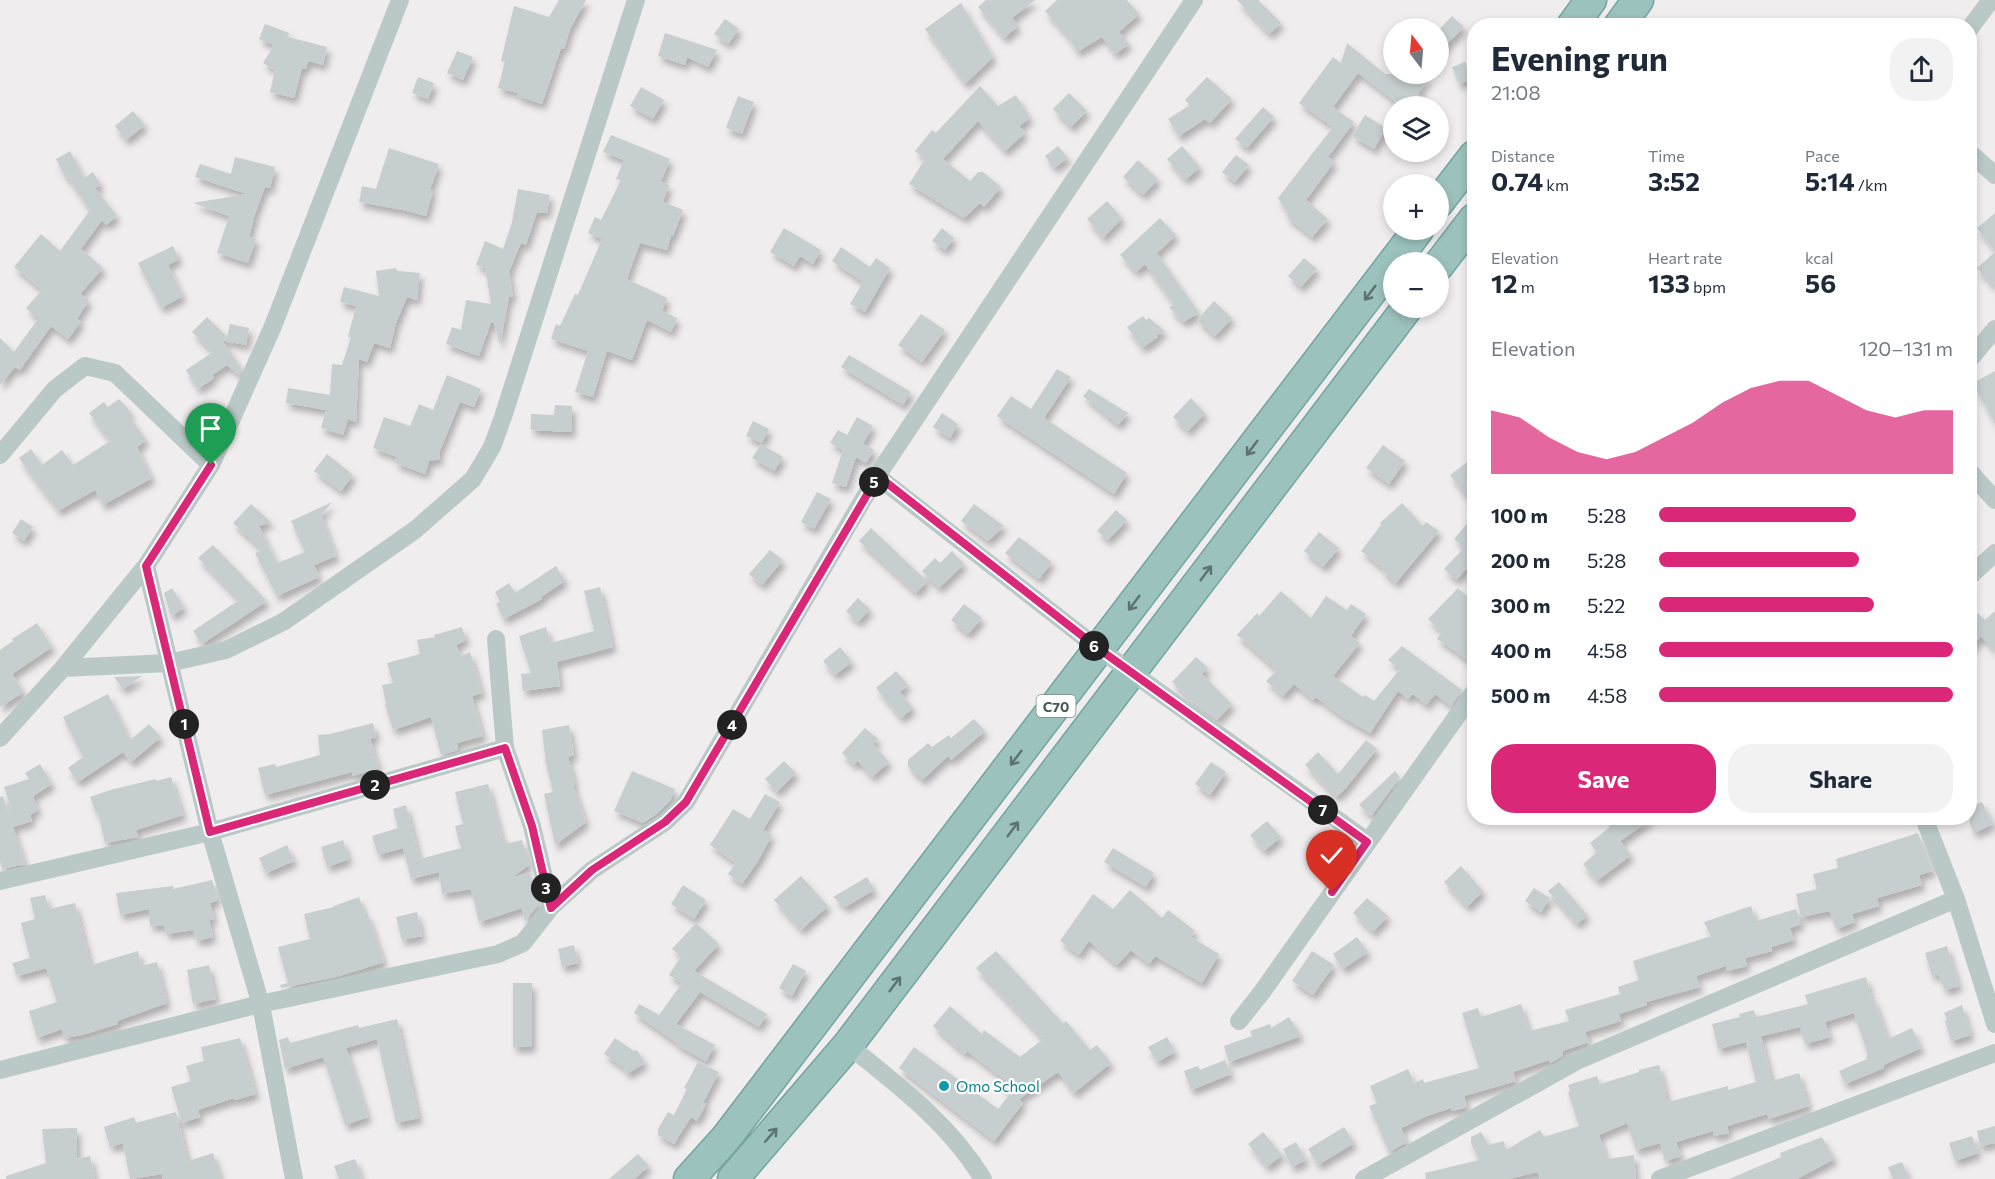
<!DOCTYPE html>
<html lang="en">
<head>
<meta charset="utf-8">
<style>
	body { margin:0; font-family:Commissioner,sans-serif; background:#f2f2f3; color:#1f2937; height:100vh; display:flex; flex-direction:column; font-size:22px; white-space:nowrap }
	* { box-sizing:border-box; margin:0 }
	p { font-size:20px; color:#747a83 }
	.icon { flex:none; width:33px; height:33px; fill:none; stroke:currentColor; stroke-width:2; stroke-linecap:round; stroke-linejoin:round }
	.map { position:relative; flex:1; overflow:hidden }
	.details { position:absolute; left:1467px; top:18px; width:510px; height:807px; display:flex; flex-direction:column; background:#fff; border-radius:24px; box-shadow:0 3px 9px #0003 }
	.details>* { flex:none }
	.needle { width:39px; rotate:344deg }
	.buttons { position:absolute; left:1383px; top:18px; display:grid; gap:12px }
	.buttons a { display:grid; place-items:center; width:66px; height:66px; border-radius:50%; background:#fff; box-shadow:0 3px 9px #0003; font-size:30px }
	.pin { position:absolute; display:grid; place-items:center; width:51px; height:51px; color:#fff; margin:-62px -26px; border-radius:50% 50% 50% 0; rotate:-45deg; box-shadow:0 0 6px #0007 }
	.pin .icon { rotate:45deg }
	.km { position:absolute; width:30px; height:30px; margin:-15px; border-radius:50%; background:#222; color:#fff; font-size:16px; line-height:30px; text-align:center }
	.round { display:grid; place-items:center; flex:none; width:63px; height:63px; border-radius:24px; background:#f2f2f3 }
	.head { display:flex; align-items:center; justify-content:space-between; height:102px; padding:0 24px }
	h1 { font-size:33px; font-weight:700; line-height:45px }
	.stats { display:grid; grid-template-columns:repeat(3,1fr); gap:9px; height:102px; padding:6px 24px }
	.stats div { display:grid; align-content:center }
	.stats b { font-size:26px; font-weight:700 }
	.stats small { font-size:16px; font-weight:400 }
	.stats p { font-size:16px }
	.chart { height:168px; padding:12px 24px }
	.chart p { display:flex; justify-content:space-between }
	.chart svg { width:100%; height:108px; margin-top:6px; fill:#db2777; opacity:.7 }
	.cta { display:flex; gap:12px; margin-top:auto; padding:12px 24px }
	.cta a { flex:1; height:69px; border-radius:24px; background:#db2777; color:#fff; font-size:24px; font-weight:700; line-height:69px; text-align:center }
	.cta a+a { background:#f2f2f3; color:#1f2937 }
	ul { padding:0 24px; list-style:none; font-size:20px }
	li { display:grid; grid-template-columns:96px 72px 1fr; align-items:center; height:45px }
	li i { height:15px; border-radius:8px; background:#db2777 }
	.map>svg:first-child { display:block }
	.building { fill:#c7cecf; filter:url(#shadow) }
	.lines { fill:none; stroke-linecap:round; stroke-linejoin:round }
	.trunk-casing { stroke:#74a4a0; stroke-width:33 }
	.minor { stroke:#bac9c7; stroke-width:18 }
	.trunk { stroke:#9cc2be; stroke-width:30 }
	.oneway { stroke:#5c7371 }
	.route-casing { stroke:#fff; stroke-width:12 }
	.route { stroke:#db2777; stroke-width:8 }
	.culture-dot { fill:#0f9aa8; stroke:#fff; stroke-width:2 }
	.labels { text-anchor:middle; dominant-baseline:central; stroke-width:4.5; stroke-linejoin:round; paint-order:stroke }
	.shield { fill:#fff; stroke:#7e8b89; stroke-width:1.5 }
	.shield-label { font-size:14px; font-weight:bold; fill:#475957 }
	.culture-label { font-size:15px; fill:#0d838f; stroke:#fff; text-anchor:start }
</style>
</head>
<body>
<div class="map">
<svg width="1995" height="1179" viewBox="0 0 1995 1179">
	<defs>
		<filter id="shadow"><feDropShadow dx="3.5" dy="6" stdDeviation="3" flood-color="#0004"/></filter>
	</defs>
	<rect width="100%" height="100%" fill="#f0edef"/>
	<path class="building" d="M559 0H586L570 29 564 49 561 48 542 104 517 96 518 93 498 88 505 62 501 61 514 6 549 17Z
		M986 0H1035L1012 18 1018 26 1004 38 978 7Z
		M1057 0H1127L1139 14 1119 32 1129 44 1115 54 1102 37 1077 52 1070 39 1045 11Z
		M1237 0H1258L1281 23 1269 34Z
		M961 3 993 57 965 84 925 29Z
		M1452 16 1464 27 1438 53V31Z
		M725 19 739 29 728 44 714 34Z
		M265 24 289 33 288 37 327 47 323 65 308 61 306 69 302 68 294 98 270 92 275 70 263 63 274 45 259 39Z
		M665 33 717 50 708 67 687 57 685 65 658 56Z
		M1347 43 1385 74H1419L1407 85 1430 76 1418 93 1422 98 1413 106H1401L1358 73 1333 107 1354 122 1328 157 1334 162 1306 200 1328 219 1312 237 1286 216 1288 214 1278 198 1333 127 1299 103 1333 57 1341 63Z
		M457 51 473 57 463 80 447 73Z
		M1465 62 1472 79 1459 84 1452 67Z
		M418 77 434 83 428 99 412 93Z
		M1207 77 1232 99 1210 123 1205 119 1179 136 1168 119 1190 105 1185 100Z
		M980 86 998 106 1016 95 1030 118 1019 126 1025 133 1005 151 978 121 943 159 970 181 978 172H983L1001 187 984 207 980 203 964 218 909 184 925 159 915 151 932 130 936 133Z
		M641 87 664 100 653 119 630 106Z
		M1069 93 1087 111 1071 127 1053 109Z
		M738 96 754 102 742 134 726 128Z
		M1263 107 1274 117 1247 148 1235 139Z
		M133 111 145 125 126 140 115 126Z
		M1365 115 1386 128 1374 149 1352 136Z
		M611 135 670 159 661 182 669 185 663 202 683 210 673 236H671L667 250 640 243 627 279 667 298 662 311 677 318 671 332 647 320 632 360 607 351 593 397 575 392 588 351 551 339 556 324 560 326 575 294 578 295 602 239 588 233 595 217 601 220 621 180 616 179 624 160 603 152Z
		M1058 146 1068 158 1054 168 1045 156Z
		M1182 146 1200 167 1185 180 1167 159Z
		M389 148 439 164 430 190 433 191 426 216 403 210 359 202 362 186 376 189Z
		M70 151 84 178 93 172 101 185 95 188 117 216 106 225 102 220 81 249 103 268 80 294 89 300 77 319 81 322 68 339 51 326 20 370 15 367 0 385V338L14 352 38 319 26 308 42 290 14 267 41 234 60 251 90 210 68 177 66 178 56 159Z
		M1236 155 1249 165 1235 182 1222 172Z
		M235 157 275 167 270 188 265 187 255 214 249 237 256 239 248 263 217 253 229 216 193 203 247 194 195 177 200 164 231 174Z
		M1138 160 1158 179 1143 195 1123 177Z
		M518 189 550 195 547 213 537 212 526 245 521 243 509 272 513 297H509L500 345 494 323 491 322 479 356 446 344 452 327 461 330 466 300 491 304 485 268 476 265 485 241 503 249 512 222Z
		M1107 201 1122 218 1103 238 1087 219Z
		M1995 213V251L1977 228Z
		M1160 218 1176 235 1157 253 1199 313 1183 322 1169 307 1174 305 1145 264 1136 272 1120 255Z
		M784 228 821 250 813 264 800 256 794 266 770 252Z
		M942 228 954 238 945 250 932 241Z
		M173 246 179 259 168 265 183 296 161 308 138 263Z
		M841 247 870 267 876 258 890 268 865 312 850 304 863 282 832 261Z
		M1995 252V288L1977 268Z
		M1304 258 1317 269 1301 287 1288 276Z
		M396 268 397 271 420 273 417 300 407 297 396 323 390 348 374 343 367 362 359 359 356 422 348 419 343 435 321 428 326 410 286 403 288 388 330 395 332 364 342 365 351 337H348L356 306 340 302 344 287 379 296 376 271Z
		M1214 301 1232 318 1215 336 1197 320Z
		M921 314 945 330 922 362 898 345Z
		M1143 316 1146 320 1149 318 1165 331 1157 335 1158 337 1142 348 1127 327Z
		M207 317 227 337 230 324 249 328 246 345 222 340 242 369 239 375 227 365 212 375 214 378 198 389 186 370 213 352 192 332Z
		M849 355 911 392 903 405 841 367Z
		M1057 369 1071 377 1044 418 1127 473 1114 494 997 416 1011 396 1031 409Z
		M1995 371V424L1973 383Z
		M447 375 481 389 474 407 460 402 439 453 440 459 429 461 425 474 395 463 397 457 373 448 384 417 410 426 419 404 433 410Z
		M1089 389 1128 413 1118 425 1083 396Z
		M1191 398 1205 413 1188 431 1173 417Z
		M119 399 131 412 128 415 146 440 137 447 152 478 103 505 95 490 58 511 50 498 49 499 19 458 31 449 42 465 62 450 73 465 110 441 89 413 104 402 108 407Z
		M555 405 572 406V432L531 430V414L554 415Z
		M942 413 958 424 950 438 933 427Z
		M857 417 873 426 863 444 874 450 866 463 856 457 846 487 832 483 843 450 830 443 838 430 847 435Z
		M753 421 769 429 762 443 746 436Z
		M761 444 783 457 774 471 752 458Z
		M1383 445 1405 461 1389 484 1366 468Z
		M327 454 353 475 341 491 314 471Z
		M1474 457V488L1465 495 1450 475Z
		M817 492 831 499 814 529 801 522Z
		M332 502 319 518 322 517 336 556 314 565 319 577 277 596 255 553 262 550 233 523 251 504 271 522 259 526 277 563 305 552 291 521Z
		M1402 503 1423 526 1426 522 1439 531 1396 583 1382 571 1384 569 1361 551 1381 525 1380 523Z
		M974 504 1004 526 988 541 961 521Z
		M1116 510 1127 520 1108 540 1097 531Z
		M1474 515V561L1456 580 1444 569 1464 548 1454 539Z
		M21 519 33 527 24 541 12 533Z
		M871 528 927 581 916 593 859 541Z
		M1319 532 1339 548 1323 567 1304 551Z
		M1019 537 1052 562 1039 579 1005 553Z
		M213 545 267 601 202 644 193 631 239 600 198 558Z
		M770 550 783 560 762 585 749 574Z
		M952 551 964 564 939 588 922 571 935 558 940 563Z
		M556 566 565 581 541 597 542 599 504 619 496 604 500 601 495 592 509 583 515 593Z
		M600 587 613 647 557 662 560 686 523 691 521 674 531 673 519 636 546 627 551 643 594 631 584 591Z
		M172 588 184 608 171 616 164 593Z
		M1458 588 1474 603V664L1437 639 1442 632 1428 619Z
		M1281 591 1311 618 1326 596 1347 610 1351 604 1366 614 1351 636 1360 643 1333 676 1363 697 1365 695 1374 701 1400 669 1388 660 1402 646 1462 690 1451 706 1435 694 1426 705 1413 694 1408 699 1398 691 1370 733 1341 716 1316 697 1313 700 1294 684 1283 696 1266 681 1277 670 1237 635 1257 613 1259 616Z
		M858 598 870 609 858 622 846 611Z
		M964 604 982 618 968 634 951 620Z
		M1995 611V651L1981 636 1970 650V620L1978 613 1985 620Z
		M37 623 52 647 12 674 24 692 0 707V650L13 641 12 639Z
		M462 627 466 640 456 645 461 656 470 652 482 693 472 696 483 736 457 743 458 750 441 755 431 717 393 730 385 704 386 703 382 685 393 683 387 663 420 654 417 640 435 637 434 635Z
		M840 647 852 662 835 675 823 661Z
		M1196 657 1208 668 1202 674 1232 704 1217 720 1190 700 1172 682Z
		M896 671 908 685 900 692 913 708 901 718 876 688Z
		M142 676 123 689 114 677Z
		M108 694 130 740 149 724 161 737 131 762 123 752 78 782 68 768 83 757 63 717Z
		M974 719 985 731 951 760 948 756 922 780 908 766V760L928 743 932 747 949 735 951 738Z
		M373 723 376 737 370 739 379 768 353 776 352 772 265 795 258 768 275 764 276 767 320 755 318 735 330 734Z
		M569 725 574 755 568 757 575 784 573 785 586 822 555 845 544 794 553 792 546 764 542 730Z
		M865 728 878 739 873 744 889 762 872 777 858 761 854 765 842 753Z
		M1366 740 1377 749 1345 789 1336 797 1305 765 1318 752 1338 774Z
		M784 761 796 773 777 792 765 779Z
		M1211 762 1226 772 1210 795 1195 784Z
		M40 764 52 784 33 796 38 810 30 815 32 821 13 827 25 864 2 869 0 862V797L3 796 7 809 11 808 4 787 29 779 25 773Z
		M632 771 675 789 670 801 658 813 643 823 614 811Z
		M1395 771 1400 777 1371 816 1359 805Z
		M171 777 183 815 136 830 138 837 105 843 98 812 96 813 90 797 110 790 156 779V781Z
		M488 784 502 838 505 837 506 844 522 840 529 865 511 878 530 872 538 905 525 921 522 908 479 922 471 889 442 894 439 872 411 879 403 848 378 855 372 836 398 828 393 809 406 805 420 859 461 848 455 826 463 824 455 792Z
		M765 794 780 802 763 830 772 835 758 861 742 884 728 874 736 863 710 845 733 809 750 819Z
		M1982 802 1993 824 1974 833 1970 824V807Z
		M1615 818H1653L1620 841 1631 855 1597 881 1583 864 1597 852 1590 843 1610 827 1608 823Z
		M1267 821 1281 837 1264 851 1250 835Z
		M1918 833 1933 871 1919 875 1922 885 1877 898 1879 906 1852 914 1855 922 1836 929 1830 911 1801 917 1796 894 1817 889 1813 874 1838 868 1836 859Z
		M343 840 349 859 327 867 321 847Z
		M287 845 294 861 266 873 259 858Z
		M1113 848 1154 873 1146 887 1104 862Z
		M1461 866 1483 891 1467 907 1444 882Z
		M801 876 828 906 801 930 774 900Z
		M867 877 874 890 845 907 833 897Z
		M212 880 218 900 210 903 214 919 209 920 213 937 197 941 193 930 166 934 164 925 150 926 149 909 120 915 116 893 173 886V889Z
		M1559 882 1587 915 1577 924 1548 891Z
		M683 885 706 900 694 919 671 904Z
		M1534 888 1550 898 1541 912 1525 901Z
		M1130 890 1162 918 1168 910 1195 931 1191 937 1219 954 1202 983 1155 956 1149 964 1131 950 1117 965 1089 941 1079 955 1060 941 1093 894 1113 909Z
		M45 895 49 909 75 903 91 965 138 951 141 966 157 962 167 1003 117 1021 118 1024 82 1035 64 1038 62 1029 37 1038 29 1011 57 1002 46 968 17 976 12 963 30 958 21 923 35 919 30 898Z
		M359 897 365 915H368L384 962 336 977 281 988 280 985 288 983 278 947 310 939 304 914 334 907V906Z
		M1367 898 1388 916 1373 932 1353 913Z
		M1751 906 1756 921 1796 909 1801 924 1790 928 1794 940 1771 947 1772 951 1745 958 1747 966 1727 971 1726 966 1696 976 1700 987 1646 1002 1647 1005 1619 1014 1621 1021 1585 1032 1589 1042 1562 1051 1563 1056 1550 1063 1549 1060 1513 1072 1516 1081 1464 1096 1467 1107 1452 1111 1451 1108 1427 1116 1401 1128 1407 1142 1389 1152 1369 1106 1377 1103 1370 1086 1408 1069 1414 1083 1423 1079 1424 1083 1479 1068 1462 1013 1478 1008 1481 1017 1521 1004 1529 1031 1569 1021 1565 1010 1620 994 1618 987 1639 980 1633 961 1711 936 1704 922Z
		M417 912 422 936 402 940 396 917Z
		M696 923 719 944 694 971 767 1014 759 1027 700 992 676 1024 715 1045 706 1061 677 1045V1043L634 1013 639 1004 659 1015 682 983 669 975 681 956 672 949Z
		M1357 937 1368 952 1343 969 1333 954Z
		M574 945 578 963 562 967 558 949Z
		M1947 946 1959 986 1945 990 1938 974 1932 976 1925 953Z
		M996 951 1063 1023 1066 1021 1090 1050 1097 1045 1111 1063 1074 1093 1058 1072 1019 1099 1023 1103 994 1141 899 1068 914 1047 998 1109 1010 1094 1002 1087 1007 1081 967 1051 965 1054 933 1026 950 1006 982 1034 984 1030 1020 1057 1043 1039 976 968Z
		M1312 951 1334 965 1313 995 1292 981Z
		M793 964 806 971 792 996 779 988Z
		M209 965 216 999 193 1004 187 970Z
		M1866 977 1872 1000 1874 999 1888 1039 1912 1028 1921 1048 1883 1065 1884 1068 1845 1084 1839 1071 1867 1059 1866 1056 1868 1055 1854 1013 1825 1022 1830 1037 1805 1044 1800 1027 1761 1036 1772 1081 1799 1073 1809 1106 1769 1119 1767 1114 1727 1126 1729 1133 1714 1136 1713 1131 1676 1142 1681 1156 1665 1161 1660 1143 1636 1150 1627 1123 1599 1135 1607 1159 1634 1155 1636 1179H1540L1538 1172 1508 1179H1426L1425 1173 1479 1160 1471 1143V1137L1481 1132 1488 1145 1504 1141 1506 1150 1540 1130 1544 1137 1579 1126 1568 1092 1570 1091 1568 1085 1597 1076 1600 1084 1639 1072V1070L1659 1065 1668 1102 1728 1086V1090L1756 1082 1746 1042 1718 1049 1712 1024 1740 1017 1739 1014 1754 1010 1756 1017 1808 1004 1805 995Z
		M513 983H532V1047H513Z
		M1962 1005 1971 1035 1951 1041 1945 1021 1947 1020 1944 1013Z
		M1289 1017 1301 1036 1229 1062 1224 1046 1252 1036 1250 1031 1270 1024 1271 1028Z
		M397 1019 419 1118 396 1123 377 1039 346 1048 368 1117 345 1125 323 1057 285 1069 279 1040 288 1037 290 1043 358 1025 359 1028Z
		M1167 1037 1175 1052 1157 1062 1148 1047Z
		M240 1038 256 1094 235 1100 234 1098 198 1110 200 1117 182 1123 171 1087 191 1081 186 1066 204 1061 201 1047Z
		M615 1038 634 1051 637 1050 645 1063 627 1074 623 1067 604 1054Z
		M1225 1060 1231 1074 1191 1090 1184 1071 1198 1066 1200 1070Z
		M698 1062 719 1072 703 1103 706 1104 697 1121 691 1117 674 1144 658 1135V1129L668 1112 674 1115 687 1089 684 1088Z
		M176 1112 188 1161 213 1153 221 1179H163L162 1174 130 1179 123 1143 110 1147 104 1127 134 1117 136 1123Z
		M1995 1126V1143L1980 1146 1977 1131Z
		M1344 1127 1354 1143 1318 1165 1308 1149Z
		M77 1128V1159L90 1156 95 1179H6V1176L46 1163 42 1129Z
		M1263 1132 1282 1155 1267 1167 1248 1144Z
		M1972 1136 1978 1153 1955 1161 1949 1143Z
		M1822 1137 1834 1159 1797 1179H1729L1781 1157 1780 1153Z
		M1296 1142 1306 1160 1292 1167 1283 1149Z
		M638 1154 649 1166 634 1179H609Z
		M355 1159 362 1179H339L334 1166Z
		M1902 1162 1909 1179H1893L1888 1167Z"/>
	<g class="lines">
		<g class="trunk-casing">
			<path id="trunk" d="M1572 26 1591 0
				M1619 26 1638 0
				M1438 203 1474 156
				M1438 266 1474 219
				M689 1179 726 1138 1418 230
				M733 1179 848 1045 1407 308"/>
		</g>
		<path class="minor" d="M1970 28 1991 0
			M1970 153 1995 175
			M1970 359 1995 329
			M0 455 55 389 85 366 115 373 211 465
			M1970 472 1995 500
			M877 476 1099 649 1367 841
			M146 566 210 832 261 1005 294 1179
			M1970 576 1995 553
			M496 639 505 748 532 826 551 907
			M63 668 169 663 226 650 283 622 415 530 473 479 492 447 503 417 636 0
			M0 738 63 668 146 566 211 465 273 326 400 0
			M1924 818 1956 899 1995 1024
			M0 881 210 832 505 748
			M1239 1021 1262 992 1474 692
			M848 1045C898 1085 950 1124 983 1179
			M0 1070 260 1004 498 954 523 943 551 907 592 870 665 822 686 802 877 476 1194 0
			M1364 1179 1579 1060 1956 899
			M1660 1179 1995 1053"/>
		<use href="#trunk" class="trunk"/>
	</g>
	<defs><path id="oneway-shaft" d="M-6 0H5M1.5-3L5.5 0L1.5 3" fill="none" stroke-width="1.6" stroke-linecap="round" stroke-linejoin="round" transform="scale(1.5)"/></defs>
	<g class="oneway">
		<use href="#oneway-shaft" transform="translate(1370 293) rotate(127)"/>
		<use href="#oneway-shaft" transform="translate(1252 448) rotate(127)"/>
		<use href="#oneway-shaft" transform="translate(1206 573) rotate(-53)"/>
		<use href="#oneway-shaft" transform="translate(1134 603) rotate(127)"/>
		<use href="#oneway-shaft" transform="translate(1016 758) rotate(127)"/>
		<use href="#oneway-shaft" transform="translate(1013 829) rotate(-53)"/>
		<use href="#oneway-shaft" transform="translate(895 984) rotate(-53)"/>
		<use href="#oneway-shaft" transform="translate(771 1135) rotate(-49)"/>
	</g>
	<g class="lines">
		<g class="route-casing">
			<path id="route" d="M211 465 146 566 210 832 505 748 532 826 551 908 592 870 665 822 686 802 878 476 1099 649 1367 842 1332 892"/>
		</g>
		<use href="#route" class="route"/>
	</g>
	<circle class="culture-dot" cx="944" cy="1086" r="6"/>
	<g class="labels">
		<rect class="shield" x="1036.5" y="695" width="39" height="22" rx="4.5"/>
		<g class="shield-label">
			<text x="1056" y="706">C70</text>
		</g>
		<g class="culture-label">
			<text x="956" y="1086">Omo School</text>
		</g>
	</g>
</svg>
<div class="buttons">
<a><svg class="needle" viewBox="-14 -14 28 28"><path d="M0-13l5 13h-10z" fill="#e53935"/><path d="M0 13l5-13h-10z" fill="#747a83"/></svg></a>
<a><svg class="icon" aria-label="layers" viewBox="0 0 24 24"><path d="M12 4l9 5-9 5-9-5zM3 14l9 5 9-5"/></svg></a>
<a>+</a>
<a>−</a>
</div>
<div class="pin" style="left:211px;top:465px;background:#1e9e55"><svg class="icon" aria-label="arrive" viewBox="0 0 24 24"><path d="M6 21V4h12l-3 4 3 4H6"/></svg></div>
<div class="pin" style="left:1332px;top:892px;background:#d93025"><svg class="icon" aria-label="check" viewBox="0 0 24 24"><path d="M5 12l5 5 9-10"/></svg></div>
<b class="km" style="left:184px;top:724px">1</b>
<b class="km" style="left:375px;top:785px">2</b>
<b class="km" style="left:546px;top:888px">3</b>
<b class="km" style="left:732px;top:725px">4</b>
<b class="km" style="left:874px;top:482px">5</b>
<b class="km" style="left:1094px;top:646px">6</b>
<b class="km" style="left:1323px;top:810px">7</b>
<section class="details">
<div class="head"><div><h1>Evening run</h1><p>21:08</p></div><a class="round"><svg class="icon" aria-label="share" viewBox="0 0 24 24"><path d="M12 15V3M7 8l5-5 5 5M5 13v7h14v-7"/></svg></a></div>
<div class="stats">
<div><p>Distance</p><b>0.74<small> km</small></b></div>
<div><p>Time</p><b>3:52</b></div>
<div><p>Pace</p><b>5:14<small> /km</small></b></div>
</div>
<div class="stats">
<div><p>Elevation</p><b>12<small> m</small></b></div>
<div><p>Heart rate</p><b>133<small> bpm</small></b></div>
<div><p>kcal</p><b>56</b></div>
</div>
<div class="chart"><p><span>Elevation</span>120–131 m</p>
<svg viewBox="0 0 160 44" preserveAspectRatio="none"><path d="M0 44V18L10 21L20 29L30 35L40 38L50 35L60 29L70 23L80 15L90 9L100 6L110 6L120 12L130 18L140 21L150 18L160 18V44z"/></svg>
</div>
<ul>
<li><b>100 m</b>5:28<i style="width:67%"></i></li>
<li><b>200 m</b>5:28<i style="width:68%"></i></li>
<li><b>300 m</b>5:22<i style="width:73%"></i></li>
<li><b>400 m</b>4:58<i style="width:100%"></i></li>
<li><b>500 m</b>4:58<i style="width:100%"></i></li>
</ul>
<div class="cta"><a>Save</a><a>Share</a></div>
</section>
</div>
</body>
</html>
